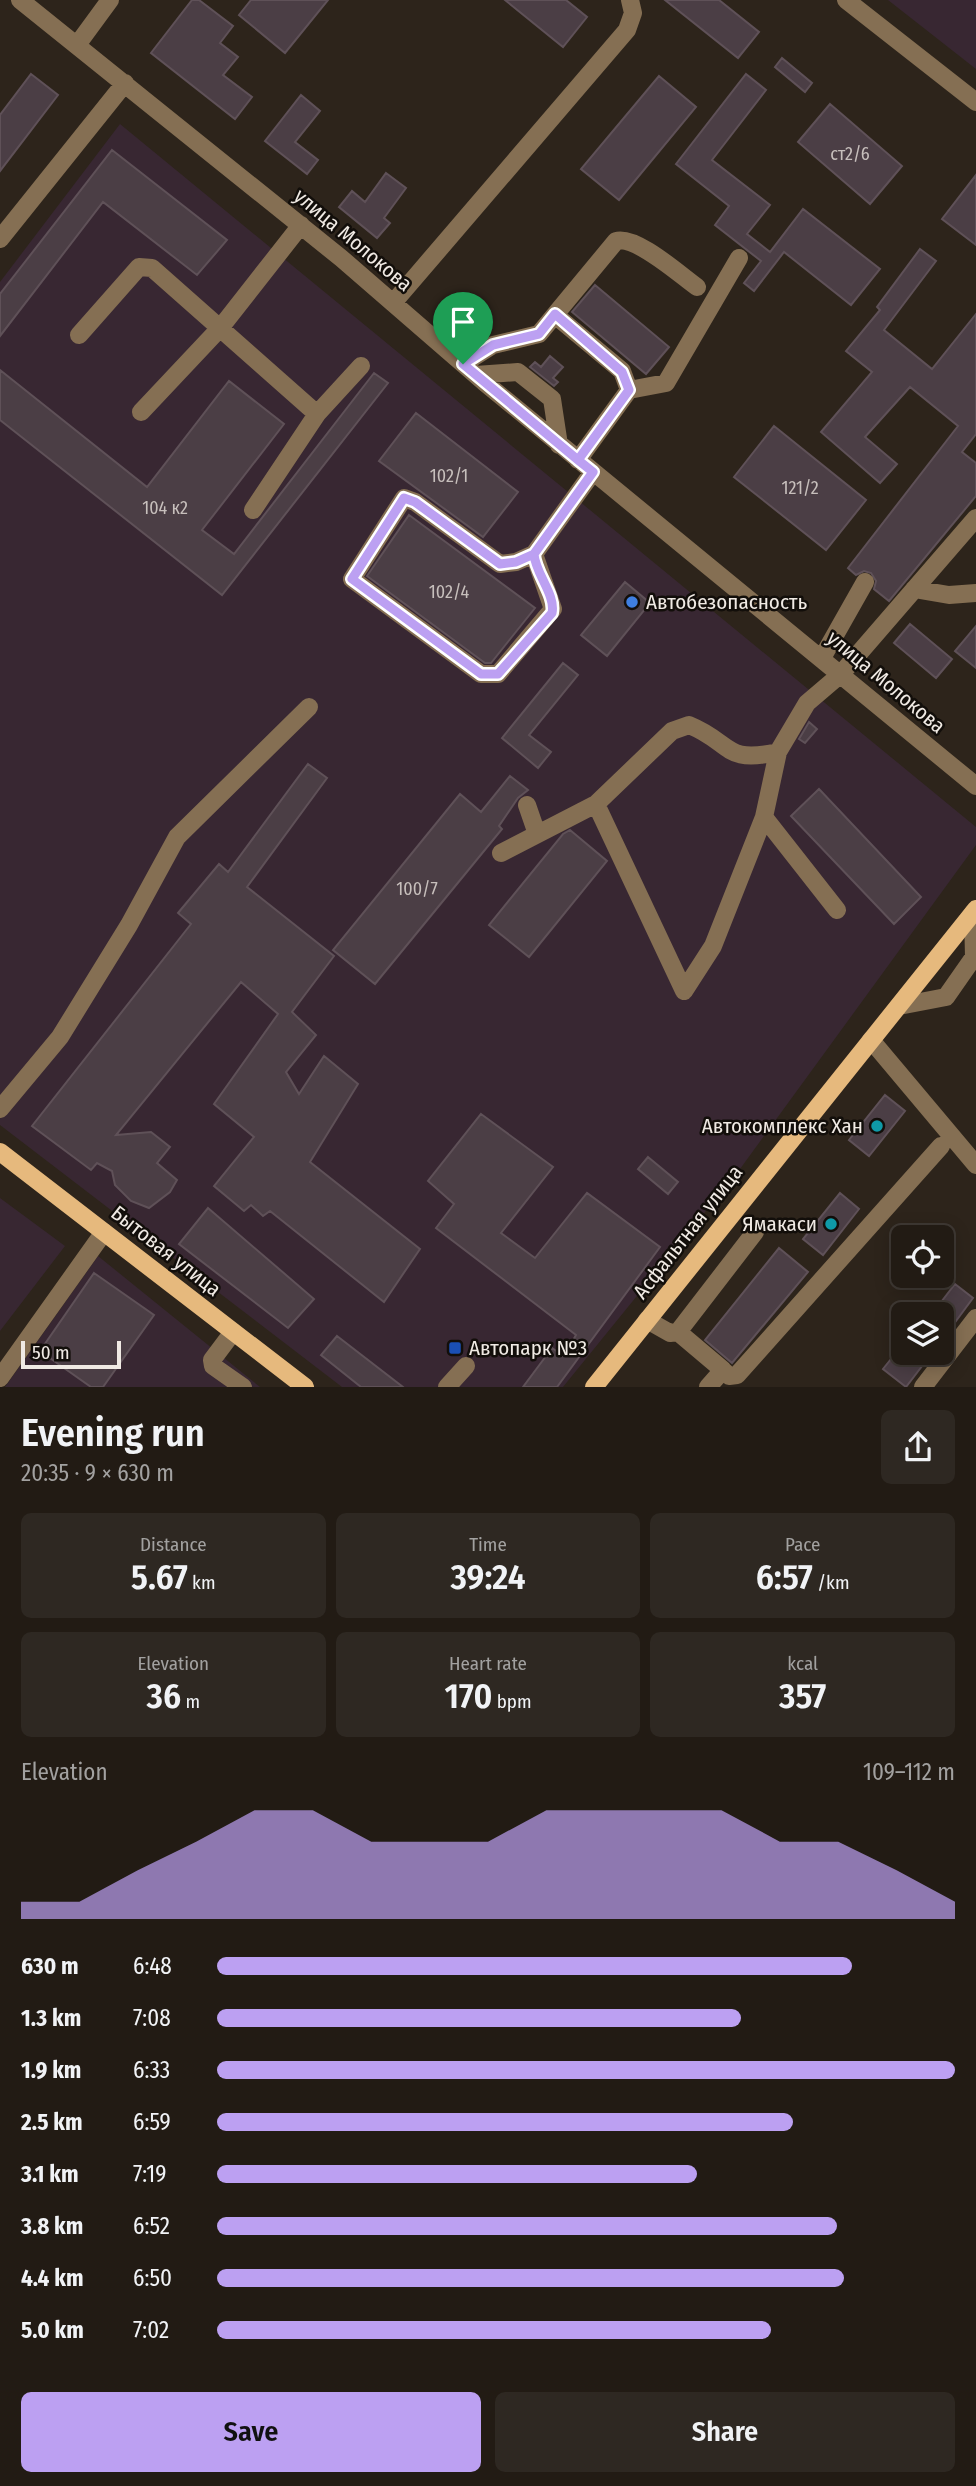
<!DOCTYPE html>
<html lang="en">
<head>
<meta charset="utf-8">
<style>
	body { margin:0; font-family:"Fira Sans Condensed",sans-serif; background:#2e2822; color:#f1f3f6; height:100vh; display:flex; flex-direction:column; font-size:26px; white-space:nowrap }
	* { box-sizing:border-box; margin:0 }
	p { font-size:23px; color:#a2a1a0 }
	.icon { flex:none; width:38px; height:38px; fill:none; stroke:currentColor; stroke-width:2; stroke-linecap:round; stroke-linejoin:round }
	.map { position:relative; height:1387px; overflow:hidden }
	.sheet { display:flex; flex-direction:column; background:#221b14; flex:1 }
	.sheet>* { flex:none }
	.fabs { position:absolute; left:891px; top:1225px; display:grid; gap:14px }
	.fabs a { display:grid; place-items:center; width:63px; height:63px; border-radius:10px; background:#221b14; box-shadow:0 4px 18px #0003,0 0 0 2px #3f3934; font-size:35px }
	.scale { position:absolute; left:21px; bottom:18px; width:100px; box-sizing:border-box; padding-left:7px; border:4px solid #f0eae4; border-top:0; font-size:19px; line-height:24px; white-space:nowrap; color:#f0eae4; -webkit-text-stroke:5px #120e0a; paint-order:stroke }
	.pin { position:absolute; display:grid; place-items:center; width:60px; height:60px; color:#fff; margin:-72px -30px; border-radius:50% 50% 50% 0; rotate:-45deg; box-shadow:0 0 7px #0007 }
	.pin .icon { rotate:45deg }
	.round { display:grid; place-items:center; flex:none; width:74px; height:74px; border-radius:10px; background:#2e2822 }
	.head { display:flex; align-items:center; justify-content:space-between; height:119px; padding:0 21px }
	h1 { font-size:38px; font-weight:600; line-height:52px }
	.figures { display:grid; grid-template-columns:repeat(3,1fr); gap:10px; height:119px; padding:7px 21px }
	.figures div { display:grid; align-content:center; border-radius:10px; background:#2e2822; text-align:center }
	.figures b { font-size:35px; font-weight:600 }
	.figures small { font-size:19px; font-weight:400 }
	.figures p { font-size:19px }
	.chart { height:196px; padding:14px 21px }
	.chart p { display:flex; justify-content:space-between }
	.chart svg { width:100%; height:126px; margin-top:7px; fill:#bca0f2; opacity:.7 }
	.cta { display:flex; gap:14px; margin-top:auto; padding:14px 21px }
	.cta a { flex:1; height:80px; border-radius:10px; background:#bca0f2; color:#111; font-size:28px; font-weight:600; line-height:80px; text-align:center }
	.cta a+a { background:#2e2822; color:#f1f3f6 }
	ul { padding:0 21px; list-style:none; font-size:23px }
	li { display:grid; grid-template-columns:112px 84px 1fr; align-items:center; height:52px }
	li i { height:18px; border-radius:9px; background:#bca0f2 }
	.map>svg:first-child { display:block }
	.industrial { fill:#382732 }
	.building { fill:#4b3e45; stroke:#5f5158; stroke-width:2 }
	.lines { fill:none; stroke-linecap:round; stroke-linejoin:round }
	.minor { stroke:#856f53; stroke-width:18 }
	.major { stroke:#e6b97d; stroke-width:18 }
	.route-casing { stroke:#fff; stroke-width:14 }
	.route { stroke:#bca0f2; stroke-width:9 }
	.shop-dot { fill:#3f7fe0; stroke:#120e0a; stroke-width:2.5 }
	.culture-dot { fill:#0f9aa8; stroke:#120e0a; stroke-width:2.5 }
	.transit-dot { fill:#1a4fb4; stroke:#120e0a; stroke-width:2.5 }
	.labels { text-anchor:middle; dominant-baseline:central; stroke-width:5; stroke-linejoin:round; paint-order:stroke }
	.number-label { font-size:18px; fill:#c7bfbc }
	.street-label { font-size:21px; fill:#f0eae4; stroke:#120e0a }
	.poi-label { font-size:21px; fill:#f0eae4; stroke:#120e0a; text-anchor:start }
</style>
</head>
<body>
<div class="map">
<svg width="976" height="1387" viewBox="0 0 976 1387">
	<rect width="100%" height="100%" fill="#2d241b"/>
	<path class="industrial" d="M888 0H976V69Z
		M120 124 976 827V845L740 1169 563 1387H342L0 1125V282Z
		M0 1198 65 1246 0 1331Z
		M98 1256 260 1387H5Z"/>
	<path class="building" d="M192 0H199L233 26 220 43 238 57 223 75 252 97 235 119 151 53Z
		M251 0H328L285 53 239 15Z
		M505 0H566L587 17 563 47Z
		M665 0H719L759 32 738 58Z
		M782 58 812 83 805 92 775 67Z
		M31 74 58 95 0 171V115Z
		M746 74 766 90 712 160 770 205 747 234 770 252 803 209 880 269 851 305 784 252 754 291 744 283 761 261 715 225 729 206 676 164Z
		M659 76 696 107 619 200 581 169Z
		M301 95 320 111 295 142 318 160 307 174 265 141Z
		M830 104 902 166 870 204 798 142Z
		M112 150 227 240 197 275 103 202 0 336V294Z
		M386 173 406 188 384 218 390 223 377 238 339 207 352 191 365 202Z
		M976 175V245L942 219Z
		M920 249 936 261 884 330 932 369 976 314V434L962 452 976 463V496L889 601 874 589 876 581 871 573 864 571 856 575 848 568 958 426 910 387 865 437 897 464 880 483 821 432 872 372 846 351 880 310 877 307Z
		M595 285 669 347 646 374 572 312Z
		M550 356 563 367 553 378 558 382 554 386 530 367 535 362 541 367Z
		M0 370 147 487 229 381 284 424 202 530 234 554 374 373 388 383 222 595 0 420Z
		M416 413 518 492 483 537 379 461Z
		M774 426 866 500 826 550 734 477Z
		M409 515 535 608 491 663H485L367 576Z
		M625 582 650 603 607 656 581 635Z
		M910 624 952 659 936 678 894 643Z
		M976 626V668L955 651Z
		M563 663 578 675 529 735 551 752 538 768 502 738Z
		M809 722 817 729 805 743 799 739Z
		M308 764 327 778 247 887 334 956 292 1012 316 1035 286 1072 299 1094 324 1056 358 1084 310 1162 420 1249 384 1302 270 1211 263 1216 251 1205 244 1211 214 1186 254 1137 214 1104 278 1014 241 982 116 1135 151 1132 170 1147 157 1163 177 1180 170 1192 149 1208 131 1201 115 1185 112 1171 97 1163 91 1170 32 1126 191 924 178 913 219 864 228 872Z
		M510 776 528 790 518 798 499 826 502 829 375 984 333 950 460 794 481 812Z
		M819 789 921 897 894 924 791 816Z
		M570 830 607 861 529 957 489 925 563 834Z
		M885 1095 905 1111 869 1156 849 1140Z
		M481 1114 553 1167 501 1233 535 1258 587 1193 660 1247 557 1387H523L552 1348 564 1356 576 1335 436 1228 454 1204 428 1181Z
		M648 1157 678 1182 668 1194 638 1169Z
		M840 1193 859 1209 823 1255 803 1239Z
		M208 1208 314 1299 288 1328 179 1244Z
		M779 1248 808 1272 732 1363 705 1340Z
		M94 1273 154 1315 103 1387H91L40 1351Z
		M955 1284 973 1298 942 1340V1314H932Z
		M337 1336 403 1387H361L321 1355Z
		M903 1344V1354L932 1353 906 1387 883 1369Z"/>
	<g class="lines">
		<path class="minor" d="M20 0 341 258 484 382 976 786
			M846 0 976 102
			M77 45 110 0
			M0 239 125 83
			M393 303 627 30 633 13 630 0
			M555 315 622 371 629 390
			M79 335 139 267 152 268 317 414 253 510
			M463 364 493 345 539 334 616 241C636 235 680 275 697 287
			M476 375 518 372 552 399 559 445
			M141 412 221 327 301 225
			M317 414 361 366
			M578 460 629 390 666 383 739 258
			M534 554 553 609 498 674H481L352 579 404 498 415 502 500 564 516 562 534 554 593 472
			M914 589 949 595 976 593
			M822 658 865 582
			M596 804 672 731 689 725C733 743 723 764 778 752
			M527 805 537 834
			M501 853 596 804 684 991
			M837 910 764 817 778 752 807 703 841 674 976 518
			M684 991 713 946 764 817
			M899 1006 946 997 974 957 973 913
			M871 1040 976 1165
			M0 1109 60 1037 129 925 177 837 309 707
			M647 1320 670 1333 678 1332 755 1232
			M233 1332 212 1360 213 1366 243 1387
			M678 1332 723 1370
			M0 1378 104 1232
			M447 1387 466 1366
			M708 1387 723 1370 729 1376 737 1375 941 1146
			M923 1387 976 1318"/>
		<path class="major" d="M0 1152 305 1387
			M594 1387 976 909"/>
	</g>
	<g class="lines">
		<g class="route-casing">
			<path id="route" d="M463 364 578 460 593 472 534 554 516 562 500 564 415 502 404 498 352 579 481 674H498L552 613C556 595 535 573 534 554L593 472 578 460 629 390 622 372 555 314 539 334 493 345 463 364"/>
		</g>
		<use href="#route" class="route"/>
	</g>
	<circle class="shop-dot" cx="632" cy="602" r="7"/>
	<g class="culture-dot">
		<circle cx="877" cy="1126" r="7"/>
		<circle cx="831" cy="1224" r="7"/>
	</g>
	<rect class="transit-dot" x="448" y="1341" width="14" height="14" rx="3.5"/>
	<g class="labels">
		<g class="number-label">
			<text x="850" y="154">ст2/6</text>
			<text x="449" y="476">102/1</text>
			<text x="800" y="488">121/2</text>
			<text x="165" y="508">104 к2</text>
			<text x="449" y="592">102/4</text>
			<text x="417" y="889">100/7</text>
		</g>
		<g class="street-label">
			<text transform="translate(353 240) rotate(40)">улица Молокова</text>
			<text transform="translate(886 682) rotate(40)">улица Молокова</text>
			<text transform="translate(688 1232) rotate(-52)">Асфальтная улица</text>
			<text transform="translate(166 1251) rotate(38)">Бытовая улица</text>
		</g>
		<g class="poi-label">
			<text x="646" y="602">Автобезопасность</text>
			<text x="863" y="1126" text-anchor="end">Автокомплекс Хан</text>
			<text x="817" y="1224" text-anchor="end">Ямакаси</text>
			<text x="469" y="1348">Автопарк №3</text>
		</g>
	</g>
</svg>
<div class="fabs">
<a><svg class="icon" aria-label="locate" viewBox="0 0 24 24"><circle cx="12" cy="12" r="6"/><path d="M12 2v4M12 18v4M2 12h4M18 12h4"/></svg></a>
<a><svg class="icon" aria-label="layers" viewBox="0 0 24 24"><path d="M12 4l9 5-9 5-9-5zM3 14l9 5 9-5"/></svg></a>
</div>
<div class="scale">50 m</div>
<div class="pin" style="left:463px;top:364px;background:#1e9e55"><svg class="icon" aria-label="arrive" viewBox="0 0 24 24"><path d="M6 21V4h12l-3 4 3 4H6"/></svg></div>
</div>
<section class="sheet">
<div class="head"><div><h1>Evening run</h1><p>20:35 · 9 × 630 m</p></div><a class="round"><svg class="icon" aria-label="share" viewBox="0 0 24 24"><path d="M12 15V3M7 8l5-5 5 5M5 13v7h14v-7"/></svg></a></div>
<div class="figures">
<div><p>Distance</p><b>5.67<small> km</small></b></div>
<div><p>Time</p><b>39:24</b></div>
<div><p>Pace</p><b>6:57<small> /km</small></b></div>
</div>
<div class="figures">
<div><p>Elevation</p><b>36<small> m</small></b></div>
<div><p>Heart rate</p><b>170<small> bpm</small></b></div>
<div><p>kcal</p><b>357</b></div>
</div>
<div class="chart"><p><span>Elevation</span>109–112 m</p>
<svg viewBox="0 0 160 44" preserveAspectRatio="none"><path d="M0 44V38L10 38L20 27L30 17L40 6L50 6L60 17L70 17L80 17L90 6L100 6L110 6L120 6L130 17L140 17L150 27L160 38V44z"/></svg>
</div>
<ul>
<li><b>630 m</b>6:48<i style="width:86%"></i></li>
<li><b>1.3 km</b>7:08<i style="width:71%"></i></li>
<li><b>1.9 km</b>6:33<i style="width:100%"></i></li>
<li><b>2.5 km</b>6:59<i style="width:78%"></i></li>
<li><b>3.1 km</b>7:19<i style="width:65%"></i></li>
<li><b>3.8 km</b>6:52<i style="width:84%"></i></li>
<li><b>4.4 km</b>6:50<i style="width:85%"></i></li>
<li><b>5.0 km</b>7:02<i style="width:75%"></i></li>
</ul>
<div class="cta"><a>Save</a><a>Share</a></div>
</section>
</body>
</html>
